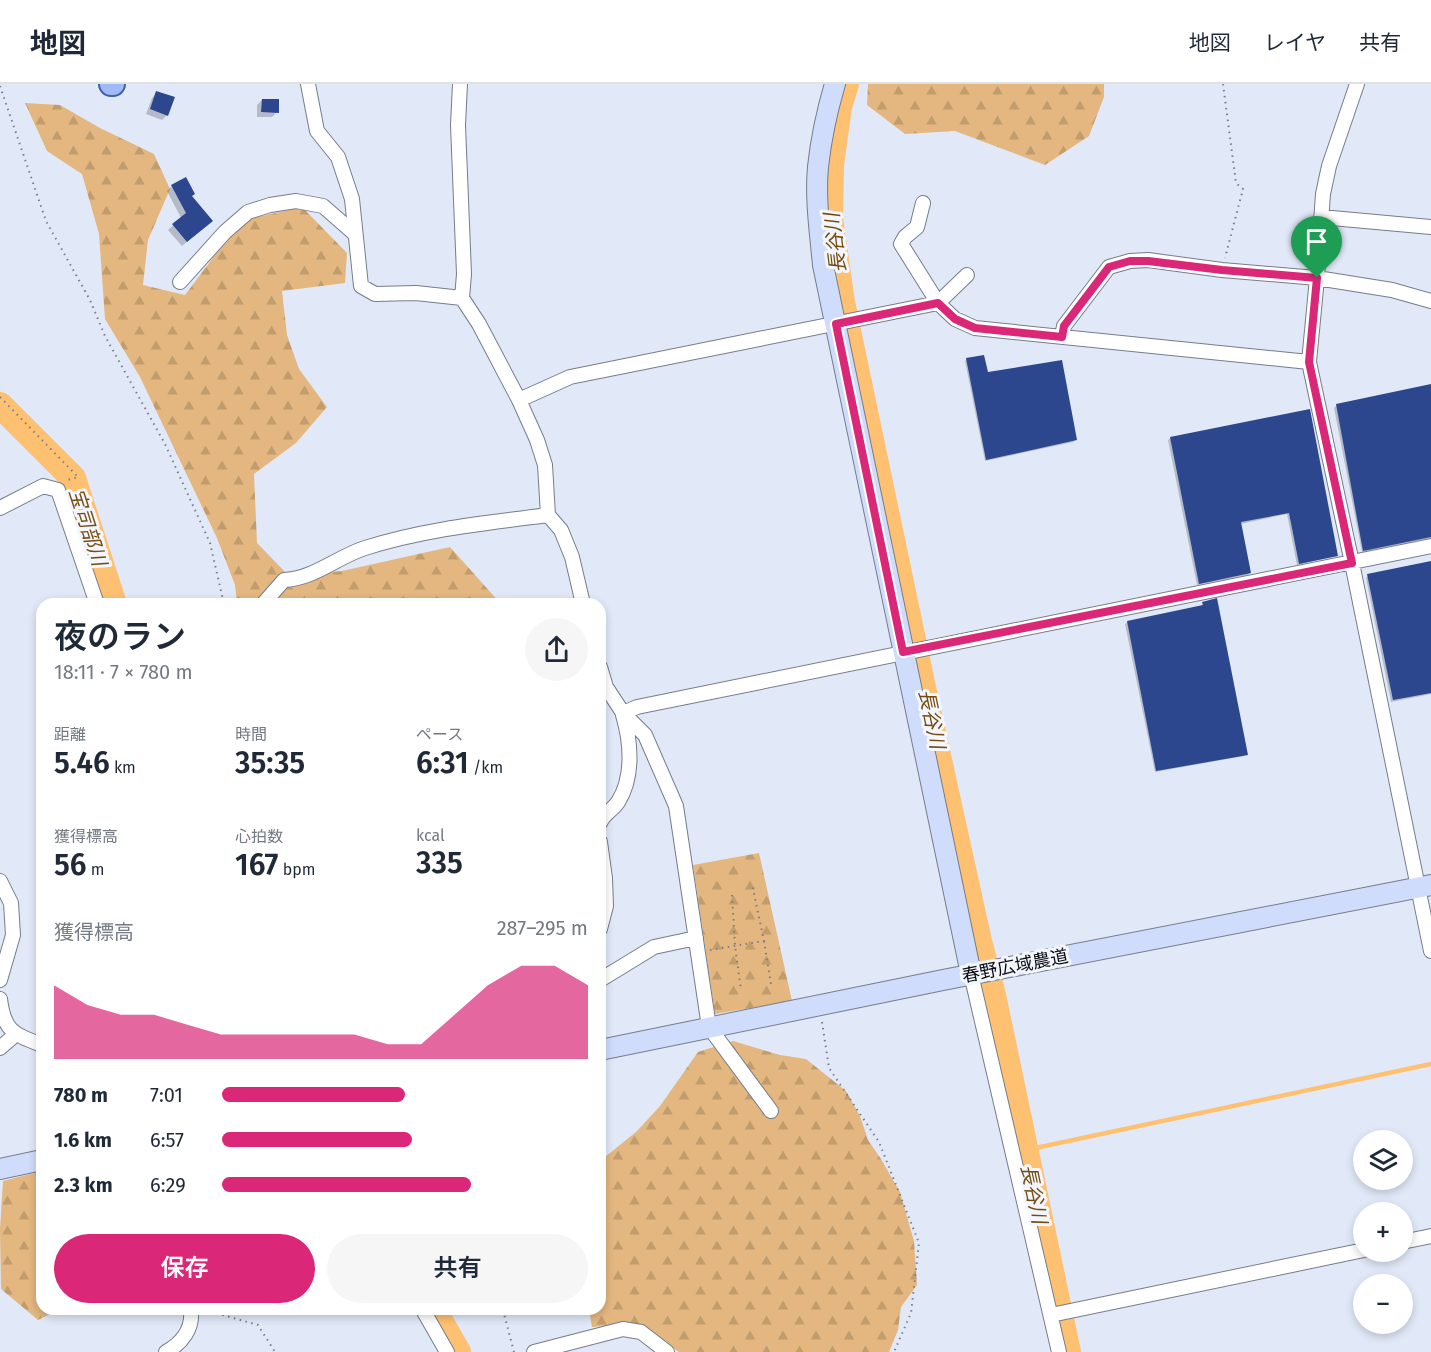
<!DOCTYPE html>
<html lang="ja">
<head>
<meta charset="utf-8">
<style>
	body { margin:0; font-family:"Fira Sans","Noto Sans JP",sans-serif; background:#f6f6f7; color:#1f2937; height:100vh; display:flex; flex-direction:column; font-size:22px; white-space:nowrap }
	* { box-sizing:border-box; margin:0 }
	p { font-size:20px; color:#747a83 }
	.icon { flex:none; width:33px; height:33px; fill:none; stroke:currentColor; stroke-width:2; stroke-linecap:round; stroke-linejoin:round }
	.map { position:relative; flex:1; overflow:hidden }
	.drawer { position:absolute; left:36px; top:514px; width:570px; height:717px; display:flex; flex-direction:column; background:#fff; border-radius:18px; box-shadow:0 3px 9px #0003 }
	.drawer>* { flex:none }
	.buttons { position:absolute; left:1353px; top:1046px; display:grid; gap:12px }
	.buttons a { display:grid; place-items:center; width:60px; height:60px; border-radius:50%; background:#fff; box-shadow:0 3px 9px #0003; font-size:30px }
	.pin { position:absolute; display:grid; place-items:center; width:51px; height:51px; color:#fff; margin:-62px -26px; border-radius:50% 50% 50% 0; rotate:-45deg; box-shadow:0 0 6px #0007 }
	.pin .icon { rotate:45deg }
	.round { display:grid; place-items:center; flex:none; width:63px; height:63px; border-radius:32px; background:#f6f6f7 }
	.overview { display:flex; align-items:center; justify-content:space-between; height:102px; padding:0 18px }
	h1 { font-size:33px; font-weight:600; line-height:45px }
	.metrics { display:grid; grid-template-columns:repeat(3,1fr); gap:9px; height:102px; padding:6px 18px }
	.metrics div { display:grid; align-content:center }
	.metrics b { font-size:30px; font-weight:600 }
	.metrics small { font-size:16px; font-weight:400 }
	.metrics p { font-size:16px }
	.chart { height:168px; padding:12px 18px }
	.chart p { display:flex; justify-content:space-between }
	.chart svg { width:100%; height:108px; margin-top:6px; fill:#db2777; opacity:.7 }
	.cta { display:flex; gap:12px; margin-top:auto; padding:12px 18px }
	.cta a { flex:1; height:69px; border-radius:36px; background:#db2777; color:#fff; font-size:24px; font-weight:600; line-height:69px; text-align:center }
	.cta a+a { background:#f6f6f7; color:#1f2937 }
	ul { padding:0 18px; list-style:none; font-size:20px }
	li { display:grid; grid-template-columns:96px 72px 1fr; align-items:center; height:45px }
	li i { height:15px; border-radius:8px; background:#db2777 }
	header { display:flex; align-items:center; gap:36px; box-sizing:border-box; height:84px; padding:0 30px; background:#fff; border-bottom:2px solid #e0e1e3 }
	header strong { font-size:28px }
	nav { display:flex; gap:33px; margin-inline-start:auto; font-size:21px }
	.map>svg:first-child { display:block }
	.forest { fill:url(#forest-firs) }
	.shadow { fill:#0003 }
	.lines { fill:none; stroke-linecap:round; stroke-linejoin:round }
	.stream { stroke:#fec171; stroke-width:4.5 }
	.river { stroke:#fec171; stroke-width:26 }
	.building { fill:#2c478d }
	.street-casing { stroke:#767c8b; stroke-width:16 }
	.secondary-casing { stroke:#767c8b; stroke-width:22 }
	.primary-casing { stroke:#4460a4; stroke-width:26 }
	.path { stroke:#797e88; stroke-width:2; stroke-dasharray:1.5 4.5; stroke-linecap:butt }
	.street { stroke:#fff; stroke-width:14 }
	.secondary { stroke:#d0dcfb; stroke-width:20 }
	.primary { stroke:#a1baf8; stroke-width:22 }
	.route-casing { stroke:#fff; stroke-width:12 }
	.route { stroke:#db2777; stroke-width:8 }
	.labels { text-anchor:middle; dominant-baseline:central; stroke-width:6; stroke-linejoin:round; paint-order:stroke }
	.street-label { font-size:18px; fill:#0b0d12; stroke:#f3f6fc }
	.water-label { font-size:20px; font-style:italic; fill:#744d0e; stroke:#f3f6fc }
</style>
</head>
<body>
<header>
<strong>地図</strong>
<nav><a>地図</a><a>レイヤ</a><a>共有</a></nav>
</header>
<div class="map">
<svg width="1431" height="1268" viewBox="0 0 1431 1268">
	<defs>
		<pattern id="forest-firs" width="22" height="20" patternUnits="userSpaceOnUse" patternTransform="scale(1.5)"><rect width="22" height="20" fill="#e3b77f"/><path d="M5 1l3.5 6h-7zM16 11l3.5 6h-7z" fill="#c19c6d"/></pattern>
	</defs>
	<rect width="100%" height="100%" fill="#e1e9f9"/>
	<path class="forest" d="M868 0H1104V13L1089 52 1045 81 955 47 905 50 867 21Z
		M25 19 60 21 100 44 154 70 170 105 148 156 143 201 185 211 219 166 248 135 302 123 347 169 345 199 282 207 287 251 299 285 327 323 296 359 254 390 257 459 289 492 342 487 450 463 501 520H237L235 501 217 454 140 293 105 235 99 150 82 90 47 67Z
		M759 769 792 917 715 930 693 781Z
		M733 957 780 971 806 975 846 1007 860 1032 868 1056 881 1075 900 1108 914 1157 917 1201 901 1223 898 1246 889 1268H679L664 1258 618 1241 592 1243 589 1226H600V1077L636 1048 660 1022 698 968Z
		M42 1087V1226H58L38 1236 1 1205 0 1145 3 1097Z"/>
	<path class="shadow" d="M156 9 167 31 162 36 146 30 152 14Z
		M262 16 277 28 272 33H257V21Z
		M172 102 191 112 206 141 182 162 168 146 181 134 167 107Z
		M967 275 1075 356 1073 358 985 377 965 277Z
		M1431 302V455H1426L1362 468 1334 324 1336 322Z
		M1308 326 1337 471 1297 481 1287 430 1240 440 1250 489 1248 491 1197 501 1168 356 1171 354Z
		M1431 480V610L1391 618 1366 494 1368 492Z
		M1203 519 1246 670 1244 672 1155 688 1125 540 1128 538 1201 523Z"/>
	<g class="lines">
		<path class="stream" d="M1026 1066 1431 980"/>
		<path class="river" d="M846 0 839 23 831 81 830 134 842 218 924 608 979 857 993 911 1068 1268
			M0 321 73 394 114 520
			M434 1226 458 1268"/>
	</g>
	<path class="building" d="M156 7 175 13 168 32 150 25Z
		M262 15H279V29L261 28Z
		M186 93 195 110 192 112 213 137 187 158 172 140 186 129 171 101Z
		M984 271 988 288 1062 276 1077 356 986 376 966 274Z
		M1431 300V453L1363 467 1336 320Z
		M1310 325 1338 472 1299 480 1289 429 1241 438 1251 489 1199 500 1170 353Z
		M1431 477V609L1393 616 1367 490Z
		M1217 514 1248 671 1156 687 1127 537 1203 521 1202 518Z"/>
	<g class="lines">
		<g class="street-casing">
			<path id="street" d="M308 0 317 47 338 73 352 115 361 202 375 210 416 209 462 214
				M460 0 458 41 464 190 462 214 479 240 519 316 537 356 545 381 548 431 561 446 572 473 583 520
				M923 119 917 143 905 153 901 160 938 219 967 191
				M1321 133 1431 143
				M180 198 225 148 248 128 270 121 296 117 323 122 355 150
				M1431 217 1392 206 1317 194 1309 278 1352 479 1431 867
				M1062 253 1064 242 1109 183 1130 177 1148 176 1222 186 1317 194 1323 110 1329 82 1357 0
				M519 316 570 293 938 219 955 235 975 244 1309 278
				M0 424 43 402 58 406 97 520
				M263 520 284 496C313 495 337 473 365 464 424 445 487 439 548 431
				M600 583 606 603 623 629 645 651 676 722 709 943 771 1027
				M623 629 637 623 1431 462
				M600 739C604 729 612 727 618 718 634 693 631 658 623 631
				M600 758 605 794 606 822 600 845
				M0 797 11 819 13 851 0 896
				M971 890 1059 1268
				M600 896 654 863 696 854
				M0 915C4 947 13 950 42 961
				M0 964 15 951
				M1402 1158 1431 1152
				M423 1226 447 1268
				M1051 1231 1364 1166
				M166 1268C182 1259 193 1245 191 1226
				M534 1268 623 1245 641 1248 667 1268"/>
		</g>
		<g class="secondary-casing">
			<path id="secondary" d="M835 0C827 27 821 55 818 83 815 115 820 148 823 181L971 890
				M600 966 943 896 1431 801
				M0 1085 42 1076"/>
		</g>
		<g class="primary-casing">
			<path id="primary" d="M111 0H113"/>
		</g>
		<path class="path" d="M1223 0 1236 99 1243 105 1225 174
			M0 2 46 137 90 216 105 252 165 360 210 459 224 520
			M0 313 78 393 68 396
			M732 811 735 862 741 906
			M764 857 771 900
			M710 866 764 857 752 800
			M822 938 829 984 879 1058 919 1159 911 1229 894 1268
			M205 1226 258 1241 275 1268
			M503 1226 514 1268"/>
		<use href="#street" class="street"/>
		<use href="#secondary" class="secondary"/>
		<use href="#primary" class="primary"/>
	</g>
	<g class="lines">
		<g class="route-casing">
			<path id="route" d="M1130 177H1148L1222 186 1317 194 1309 278 1352 479 903 568 836 240 938 219 955 235 975 244 1062 253 1064 242 1109 183Z"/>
		</g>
		<use href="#route" class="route"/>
	</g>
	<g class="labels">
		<g class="street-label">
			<text transform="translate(1015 882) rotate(-11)">春野広域農道</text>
		</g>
		<g class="water-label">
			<text transform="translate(835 159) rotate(-97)">長谷川</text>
			<text transform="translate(88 443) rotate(72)">宝司部川</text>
			<text transform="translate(932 635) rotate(78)">長谷川</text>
			<text transform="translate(1034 1110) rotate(78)">長谷川</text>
		</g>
	</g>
</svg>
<div class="buttons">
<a><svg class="icon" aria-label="layers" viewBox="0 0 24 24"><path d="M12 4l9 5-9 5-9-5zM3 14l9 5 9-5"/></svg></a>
<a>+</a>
<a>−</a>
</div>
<div class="pin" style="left:1317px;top:194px;background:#1e9e55"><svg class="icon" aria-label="arrive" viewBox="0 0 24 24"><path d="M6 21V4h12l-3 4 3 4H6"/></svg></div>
<section class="drawer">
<div class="overview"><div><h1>夜のラン</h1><p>18:11 · 7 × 780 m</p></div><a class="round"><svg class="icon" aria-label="share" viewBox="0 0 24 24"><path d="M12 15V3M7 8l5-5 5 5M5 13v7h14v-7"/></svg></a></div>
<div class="metrics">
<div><p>距離</p><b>5.46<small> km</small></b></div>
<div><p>時間</p><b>35:35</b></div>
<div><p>ペース</p><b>6:31<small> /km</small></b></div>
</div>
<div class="metrics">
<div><p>獲得標高</p><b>56<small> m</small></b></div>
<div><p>心拍数</p><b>167<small> bpm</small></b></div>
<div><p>kcal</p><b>335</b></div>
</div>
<div class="chart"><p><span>獲得標高</span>287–295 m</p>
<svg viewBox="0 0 160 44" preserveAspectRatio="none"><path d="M0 44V14L10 22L20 26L30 26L40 30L50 34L60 34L70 34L80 34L90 34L100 38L110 38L120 26L130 14L140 6L150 6L160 14V44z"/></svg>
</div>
<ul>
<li><b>780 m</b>7:01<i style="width:50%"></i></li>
<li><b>1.6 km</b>6:57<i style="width:52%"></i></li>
<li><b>2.3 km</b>6:29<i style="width:68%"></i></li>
</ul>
<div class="cta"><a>保存</a><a>共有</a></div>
</section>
</div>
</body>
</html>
